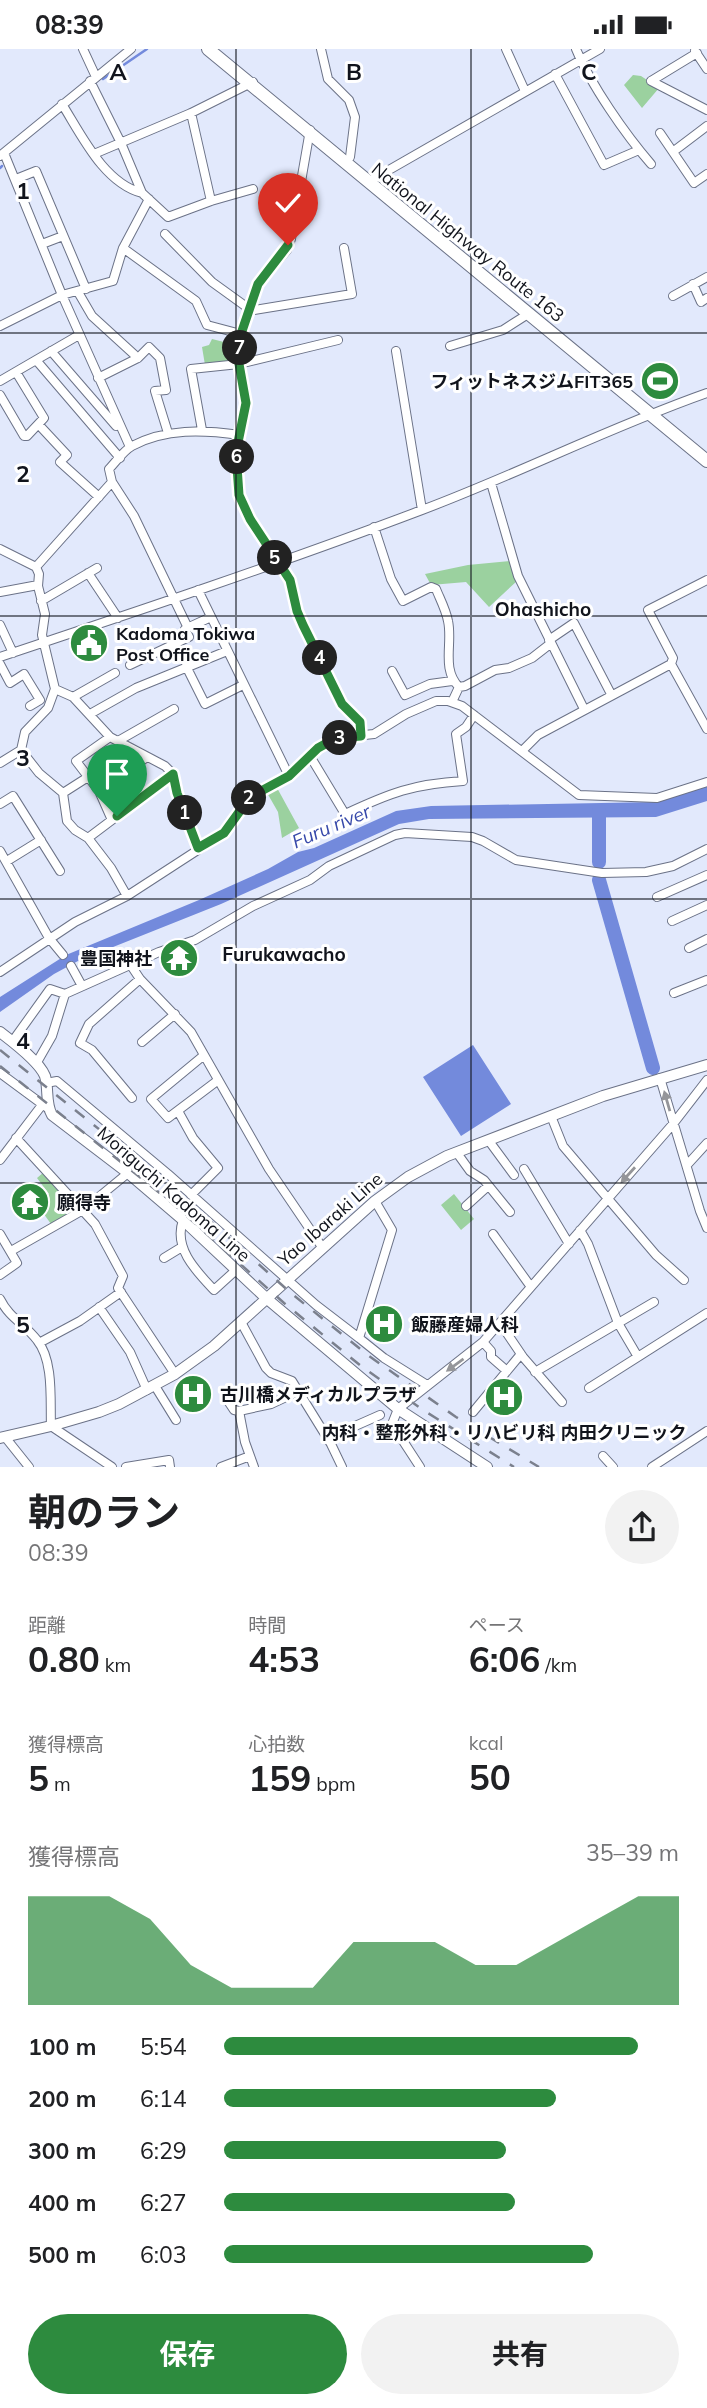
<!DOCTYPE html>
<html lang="ja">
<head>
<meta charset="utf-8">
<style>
	body { margin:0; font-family:Mulish,"Noto Sans JP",sans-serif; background:#f2f2f2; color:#202124; height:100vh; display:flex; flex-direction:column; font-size:26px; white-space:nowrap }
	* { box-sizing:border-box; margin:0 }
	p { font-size:23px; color:#757577 }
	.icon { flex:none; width:38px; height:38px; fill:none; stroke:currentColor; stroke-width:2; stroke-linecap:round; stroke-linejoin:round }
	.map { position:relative; height:1418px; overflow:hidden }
	.side { display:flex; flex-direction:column; background:#fff; flex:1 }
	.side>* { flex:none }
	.pin { position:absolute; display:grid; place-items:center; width:60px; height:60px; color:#fff; margin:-72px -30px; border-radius:50% 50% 50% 0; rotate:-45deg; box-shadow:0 0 7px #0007 }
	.pin .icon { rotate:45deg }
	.km { position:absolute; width:35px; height:35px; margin:-18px; border-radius:50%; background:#222; color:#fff; font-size:19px; line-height:35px; text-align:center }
	.round { display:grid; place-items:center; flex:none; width:74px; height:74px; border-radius:37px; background:#f2f2f2 }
	.headline { display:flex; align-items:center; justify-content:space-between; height:119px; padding:0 28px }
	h1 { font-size:38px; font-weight:700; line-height:52px }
	.figures { display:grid; grid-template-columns:repeat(3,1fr); gap:10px; height:119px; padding:7px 28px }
	.figures div { display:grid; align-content:center }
	.figures b { font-size:35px; font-weight:700 }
	.figures small { font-size:19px; font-weight:400 }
	.figures p { font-size:19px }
	.chart { height:196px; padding:14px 28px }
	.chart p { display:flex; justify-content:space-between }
	.chart svg { width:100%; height:126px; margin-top:7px; fill:#2d8b3e; opacity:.7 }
	.cta { display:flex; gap:14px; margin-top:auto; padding:14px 28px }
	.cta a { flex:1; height:80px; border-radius:42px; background:#2d8b3e; color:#fff; font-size:28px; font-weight:700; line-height:80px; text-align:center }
	.cta a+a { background:#f2f2f2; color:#202124 }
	ul { padding:0 28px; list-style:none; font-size:23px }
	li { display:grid; grid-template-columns:112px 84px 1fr; align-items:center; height:52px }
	li i { height:18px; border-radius:9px; background:#2d8b3e }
	.status { display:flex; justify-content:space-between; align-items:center; height:49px; padding:0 35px; background:#fff; direction:ltr }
	.status svg { height:19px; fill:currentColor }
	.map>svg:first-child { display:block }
	.green { fill:#9bd19f }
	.water { fill:#738adc }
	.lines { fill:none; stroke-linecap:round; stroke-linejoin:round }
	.stream { stroke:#738adc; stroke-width:2.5 }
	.river { stroke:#738adc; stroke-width:14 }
	.minor-casing { stroke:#6b7287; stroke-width:10 }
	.major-casing { stroke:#6b7287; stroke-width:12 }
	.highway-casing { stroke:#6b7287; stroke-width:14 }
	.minor { stroke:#fff; stroke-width:8 }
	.major { stroke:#fff; stroke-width:10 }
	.highway { stroke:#fff; stroke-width:12 }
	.rail { stroke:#7b808d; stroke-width:2.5; stroke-dasharray:12 12; stroke-linecap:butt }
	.oneway { fill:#949599 }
	.route-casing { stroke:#fff; stroke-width:14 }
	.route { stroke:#2d8b3e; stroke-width:9 }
	.grid { fill:none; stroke:#11141c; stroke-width:2; stroke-opacity:0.55 }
	.labels { text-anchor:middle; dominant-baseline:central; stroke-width:6; stroke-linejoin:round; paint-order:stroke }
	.street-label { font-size:18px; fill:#11141c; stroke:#fff }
	.poi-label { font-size:18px; font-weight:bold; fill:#11141c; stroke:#fff; text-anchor:start }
	.neighbourhood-label { font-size:19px; font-weight:bold; fill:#11141c; stroke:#fff }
	.water-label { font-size:19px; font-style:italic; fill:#3749aa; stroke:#fff }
	.grid-label { font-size:23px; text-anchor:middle; font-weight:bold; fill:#11141c; stroke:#fff; stroke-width:6; stroke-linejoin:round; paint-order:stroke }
</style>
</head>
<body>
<div class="status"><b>08:39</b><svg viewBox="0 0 49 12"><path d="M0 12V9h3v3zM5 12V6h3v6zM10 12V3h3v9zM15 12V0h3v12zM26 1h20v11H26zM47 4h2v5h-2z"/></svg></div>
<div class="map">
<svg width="707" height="1418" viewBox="0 0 707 1418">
	<rect width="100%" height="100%" fill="#e2e9fc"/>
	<path class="green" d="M633 26 641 27 659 39 642 59 624 36Z
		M212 290 236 296V313L205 316 202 298 209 296Z
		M510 512 517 532 489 558 466 533 431 536 425 525 468 516Z
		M276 737 299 779 282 789 278 763 266 742Z
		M44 1123 77 1160 51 1175 36 1154 49 1145 37 1129Z
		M454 1145 474 1170 461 1181 441 1156Z"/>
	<path class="water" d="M707 737V752L656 768 429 770 399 775 221 855 78 912 54 925 0 963V948L66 906 199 851 268 820 298 803 314 799 396 762 431 757 655 753Z
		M473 996 511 1055 461 1087 423 1028Z"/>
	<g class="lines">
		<path class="stream" d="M103 30 147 0
			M0 119 2 117"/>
		<path class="river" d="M599 813V762
			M599 831 653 1019"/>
		<g class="minor-casing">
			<path id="minor" d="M83 0 96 28
				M321 0 328 30 349 51 355 68 350 108
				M506 0 525 42
				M576 0C591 36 625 85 651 115
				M695 2 707 20
				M555 25 604 116 639 101
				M90 32 121 94 142 144 168 168 211 152 253 140
				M651 32 707 61
				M651 32 697 4
				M62 55C82 87 104 134 142 144
				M191 64 211 152
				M310 81 291 190 287 201 258 235 241 285 239 315 246 354 245 366 236 403 239 446 250 470 290 531 297 562 303 576 343 655 360 673 361 686
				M660 84 694 134 707 125
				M674 102 707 77
				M4 104 62 246 130 398
				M94 105 191 64 253 33
				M0 107 131 0
				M16 130 36 122 86 240
				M368 133 600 0
				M165 185 212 233 248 259 254 261 352 245 344 199
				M42 195 63 187
				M123 199 196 252 207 276 241 285
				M693 235 701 253 707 249
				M78 243 92 267 138 309
				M673 247 707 228
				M0 277 62 246 113 232 123 199 149 150
				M450 297 503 281 528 265
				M51 302 116 377
				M396 302 422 461
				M36 311 120 409
				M98 329 138 309 149 298 160 309 166 341 155 342 168 384
				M0 332 79 286
				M0 346 24 387H27L44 369 16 323
				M39 376 67 406 60 413 99 448
				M202 381 191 320 239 315 338 291
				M112 433 134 467 188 579
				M491 434 518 527 584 660
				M374 478 391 530 403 552 431 538 436 540C440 550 446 561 448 572 453 594 441 620 459 638L452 653
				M0 500 36 518
				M36 518 39 525 38 537 45 565 42 586 55 640 48 659 25 683 21 701 39 724 63 744 67 772 75 781 88 789 111 819 127 847
				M36 518 112 433 109 420C116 413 123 402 132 397 166 379 203 381 240 386
				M88 524 118 569
				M198 541 289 727
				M0 543 38 536
				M41 552 97 519
				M0 576 13 604
				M549 591 574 574 611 645
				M0 608C141 561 282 514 422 461 518 425 610 378 707 344
				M0 615 10 634 24 625 40 651 30 657
				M671 615 707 680
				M130 616 189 588 185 580 211 568
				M186 617 205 655 243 636
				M392 622 405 646 430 635 452 632
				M459 638 465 637 495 621 509 619 532 609 550 595
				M55 640 73 648 110 688 165 717 173 725 177 744 198 799
				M73 648 115 624
				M90 665 136 639 227 602
				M110 688 76 712 99 742 111 769
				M118 692 174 660
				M523 701 538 686 671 615 673 609 648 561 707 531
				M310 707 345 765C390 744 413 735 463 732L456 685 466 678 474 666
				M0 714 21 701
				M99 742 147 708
				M63 744 88 728
				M0 755 13 747 60 822
				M88 789 173 725
				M0 802 49 889 63 906
				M7 812 41 791
				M657 848 707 826
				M672 872 707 856
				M689 899 707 890
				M130 915 140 930 191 983 269 1120 322 1198
				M71 917 82 937
				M0 923 75 873 127 847 224 784 250 748 289 727 318 699 328 692 336 689 374 685 406 665 436 652H448L462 657 579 746 657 749 707 733
				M674 944 707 931
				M12 993 50 940 65 945
				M142 993 175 965
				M203 1007 151 1050 168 1069 217 1032
				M36 1015 52 987 65 945 159 903 195 891 253 857 310 831 329 817 395 786 405 784 472 788 483 792 516 811 602 824 646 823 673 817 707 800
				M0 1024 46 1058
				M660 1029 700 1162 707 1179
				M46 1034 57 1032 168 1125 316 1256 359 1289
				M132 1049 92 1001 80 994 89 975 140 930
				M178 1062 193 1089 218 1119 191 1146
				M551 1067 563 1097 656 1206 684 1231
				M16 1089 95 1175 123 1227 118 1239 175 1325
				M489 1092 514 1126
				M457 1104 470 1122 484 1131 510 1163
				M0 1111 42 1056
				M687 1116 707 1094
				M524 1120 569 1195
				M375 1152 392 1181 359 1289 384 1309 427 1336
				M466 1157 488 1137
				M183 1171C173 1199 196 1222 214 1241L236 1221
				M580 1181 588 1195 618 1274 638 1308
				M0 1185 17 1214 0 1226
				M493 1185 531 1238
				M11 1202 83 1161 128 1124
				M164 1209 182 1198
				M0 1250C10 1270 24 1274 37 1291 54 1312 50 1351 51 1377L112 1418
				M99 1258 130 1303 147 1341
				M241 1273 266 1319 271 1324 292 1332 331 1395 342 1418
				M500 1274 523 1308 562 1353
				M483 1293 491 1302V1308L507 1322
				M39 1294 80 1272 121 1243
				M535 1323 654 1253
				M155 1337 176 1371
				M589 1339 707 1264
				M228 1352 234 1361 239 1362 271 1355 299 1342
				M239 1362 245 1393 254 1418
				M473 1363 521 1305
				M5 1388 29 1418
				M328 1389 380 1366
				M603 1407 613 1418
				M126 1418 169 1411 170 1418
				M221 1418 250 1407
				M420 1418 392 1375 398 1360 483 1293 673 1075 707 1031
				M652 1418 707 1382"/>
		</g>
		<g class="major-casing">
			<path id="major" d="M0 983C13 993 39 1012 45 1027 49 1040 45 1054 52 1066L128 1124 183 1171 266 1249 398 1360 487 1418
				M0 1389 51 1377 99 1363 119 1355 175 1325 214 1297 375 1152 408 1128 447 1107 603 1047 707 1016"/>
		</g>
		<g class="highway-casing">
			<path id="highway" d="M208 0 707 412"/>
		</g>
		<use href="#minor" class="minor"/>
		<use href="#major" class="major"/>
		<use href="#highway" class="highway"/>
		<path class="rail" d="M0 1001 179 1144 292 1245 369 1307 456 1368 539 1418
			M0 1017 171 1153 284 1254 361 1317 423 1361 514 1418"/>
	</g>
	<defs><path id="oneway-solid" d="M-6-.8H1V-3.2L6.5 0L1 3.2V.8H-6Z" transform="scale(1.75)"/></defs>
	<g class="oneway">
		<use href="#oneway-solid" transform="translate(667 1052) rotate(-106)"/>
		<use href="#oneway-solid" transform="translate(628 1126) rotate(132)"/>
		<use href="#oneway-solid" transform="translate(455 1316) rotate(144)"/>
	</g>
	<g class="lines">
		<g class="route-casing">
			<path id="route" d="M117 767 173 725 177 744 198 799 224 784 250 748 289 727 318 699 336 689 361 687 360 673 342 655 303 576 297 562 290 531 250 470 239 446 236 403 246 354 239 315 241 285 258 235 288 196"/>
		</g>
		<use href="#route" class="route"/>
	</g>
	<path class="grid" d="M236 0V1418M471 0V1418M0 284H707M0 567H707M0 850H707M0 1134H707"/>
	<defs>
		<g id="stadium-disc" transform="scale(2.0125)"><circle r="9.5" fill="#2d8b3e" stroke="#fff"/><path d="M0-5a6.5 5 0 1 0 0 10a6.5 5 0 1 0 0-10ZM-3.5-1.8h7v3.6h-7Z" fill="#fff"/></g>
		<g id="civic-disc" transform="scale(2.0125)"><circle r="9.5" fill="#2d8b3e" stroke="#fff"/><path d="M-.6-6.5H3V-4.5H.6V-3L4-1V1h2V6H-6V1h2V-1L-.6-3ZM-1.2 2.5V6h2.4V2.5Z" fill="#fff"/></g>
		<g id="temple-disc" transform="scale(2.0125)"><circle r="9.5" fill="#2d8b3e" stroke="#fff"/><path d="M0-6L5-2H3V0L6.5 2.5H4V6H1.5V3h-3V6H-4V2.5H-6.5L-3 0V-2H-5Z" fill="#fff"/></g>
		<g id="hospital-disc" transform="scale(2.0125)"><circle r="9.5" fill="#2d8b3e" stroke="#fff"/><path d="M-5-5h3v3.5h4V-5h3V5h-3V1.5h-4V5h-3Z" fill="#fff"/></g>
	</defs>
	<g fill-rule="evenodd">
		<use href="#stadium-disc" x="660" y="332"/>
		<use href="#civic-disc" x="89" y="594"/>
		<use href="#temple-disc" x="179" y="909"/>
		<use href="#temple-disc" x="30" y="1153"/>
		<use href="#hospital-disc" x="384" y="1275"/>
		<use href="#hospital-disc" x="193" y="1345"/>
		<use href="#hospital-disc" x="504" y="1348"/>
	</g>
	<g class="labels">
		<g class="street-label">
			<text transform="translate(468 193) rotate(39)">National Highway Route 163</text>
			<text transform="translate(174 1145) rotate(41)">Moriguchi Kadoma Line</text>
			<text transform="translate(330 1170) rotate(-41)">Yao Ibaraki Line</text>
		</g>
		<g class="poi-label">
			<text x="633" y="332" text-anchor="end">フィットネスジムFIT365</text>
			<text x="116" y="584">Kadoma Tokiwa<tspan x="116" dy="21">Post Office</tspan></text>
			<text x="152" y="909" text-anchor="end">豊国神社</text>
			<text x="57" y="1153">願得寺</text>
			<text x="411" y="1275">飯藤産婦人科</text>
			<text x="220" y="1345">古川橋メディカルプラザ</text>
			<text x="504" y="1383" text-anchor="middle">内科・整形外科・リハビリ科 内田クリニック</text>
		</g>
		<g class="neighbourhood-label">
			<text x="543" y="560">Ohashicho</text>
			<text x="284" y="905">Furukawacho</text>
		</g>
		<g class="water-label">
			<text transform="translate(331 777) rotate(-23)">Furu river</text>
		</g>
	</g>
	<g class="grid-label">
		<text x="118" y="31">A</text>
		<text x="354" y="31">B</text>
		<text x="589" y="31">C</text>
		<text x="23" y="150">1</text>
		<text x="23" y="433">2</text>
		<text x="23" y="717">3</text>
		<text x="23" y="1000">4</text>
		<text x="23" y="1284">5</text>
	</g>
</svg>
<div class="pin" style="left:117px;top:767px;background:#1e9e55"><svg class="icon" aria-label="arrive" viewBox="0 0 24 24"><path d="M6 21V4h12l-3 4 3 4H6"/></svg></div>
<div class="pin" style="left:288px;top:196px;background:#d93025"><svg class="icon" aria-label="check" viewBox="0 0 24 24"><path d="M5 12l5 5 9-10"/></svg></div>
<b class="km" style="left:185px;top:764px">1</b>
<b class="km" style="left:249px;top:749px">2</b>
<b class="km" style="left:340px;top:689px">3</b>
<b class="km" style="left:320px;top:609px">4</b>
<b class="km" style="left:275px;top:509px">5</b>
<b class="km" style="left:237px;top:408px">6</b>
<b class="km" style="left:240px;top:299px">7</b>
</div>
<section class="side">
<div class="headline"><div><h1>朝のラン</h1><p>08:39</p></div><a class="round"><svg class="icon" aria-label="share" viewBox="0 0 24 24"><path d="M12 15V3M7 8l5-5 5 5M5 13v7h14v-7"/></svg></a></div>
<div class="figures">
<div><p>距離</p><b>0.80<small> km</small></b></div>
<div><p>時間</p><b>4:53</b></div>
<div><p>ペース</p><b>6:06<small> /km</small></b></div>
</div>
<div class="figures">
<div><p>獲得標高</p><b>5<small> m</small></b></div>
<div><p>心拍数</p><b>159<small> bpm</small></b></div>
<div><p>kcal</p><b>50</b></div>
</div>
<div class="chart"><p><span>獲得標高</span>35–39 m</p>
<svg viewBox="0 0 160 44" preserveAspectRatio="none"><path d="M0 44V6L10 6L20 6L30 14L40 30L50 38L60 38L70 38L80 22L90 22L100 22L110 30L120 30L130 22L140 14L150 6L160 6V44z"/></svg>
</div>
<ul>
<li><b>100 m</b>5:54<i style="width:91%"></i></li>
<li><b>200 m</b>6:14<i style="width:73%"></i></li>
<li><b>300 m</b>6:29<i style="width:62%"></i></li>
<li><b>400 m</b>6:27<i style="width:64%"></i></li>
<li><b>500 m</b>6:03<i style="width:81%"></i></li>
</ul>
<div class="cta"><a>保存</a><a>共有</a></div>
</section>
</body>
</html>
